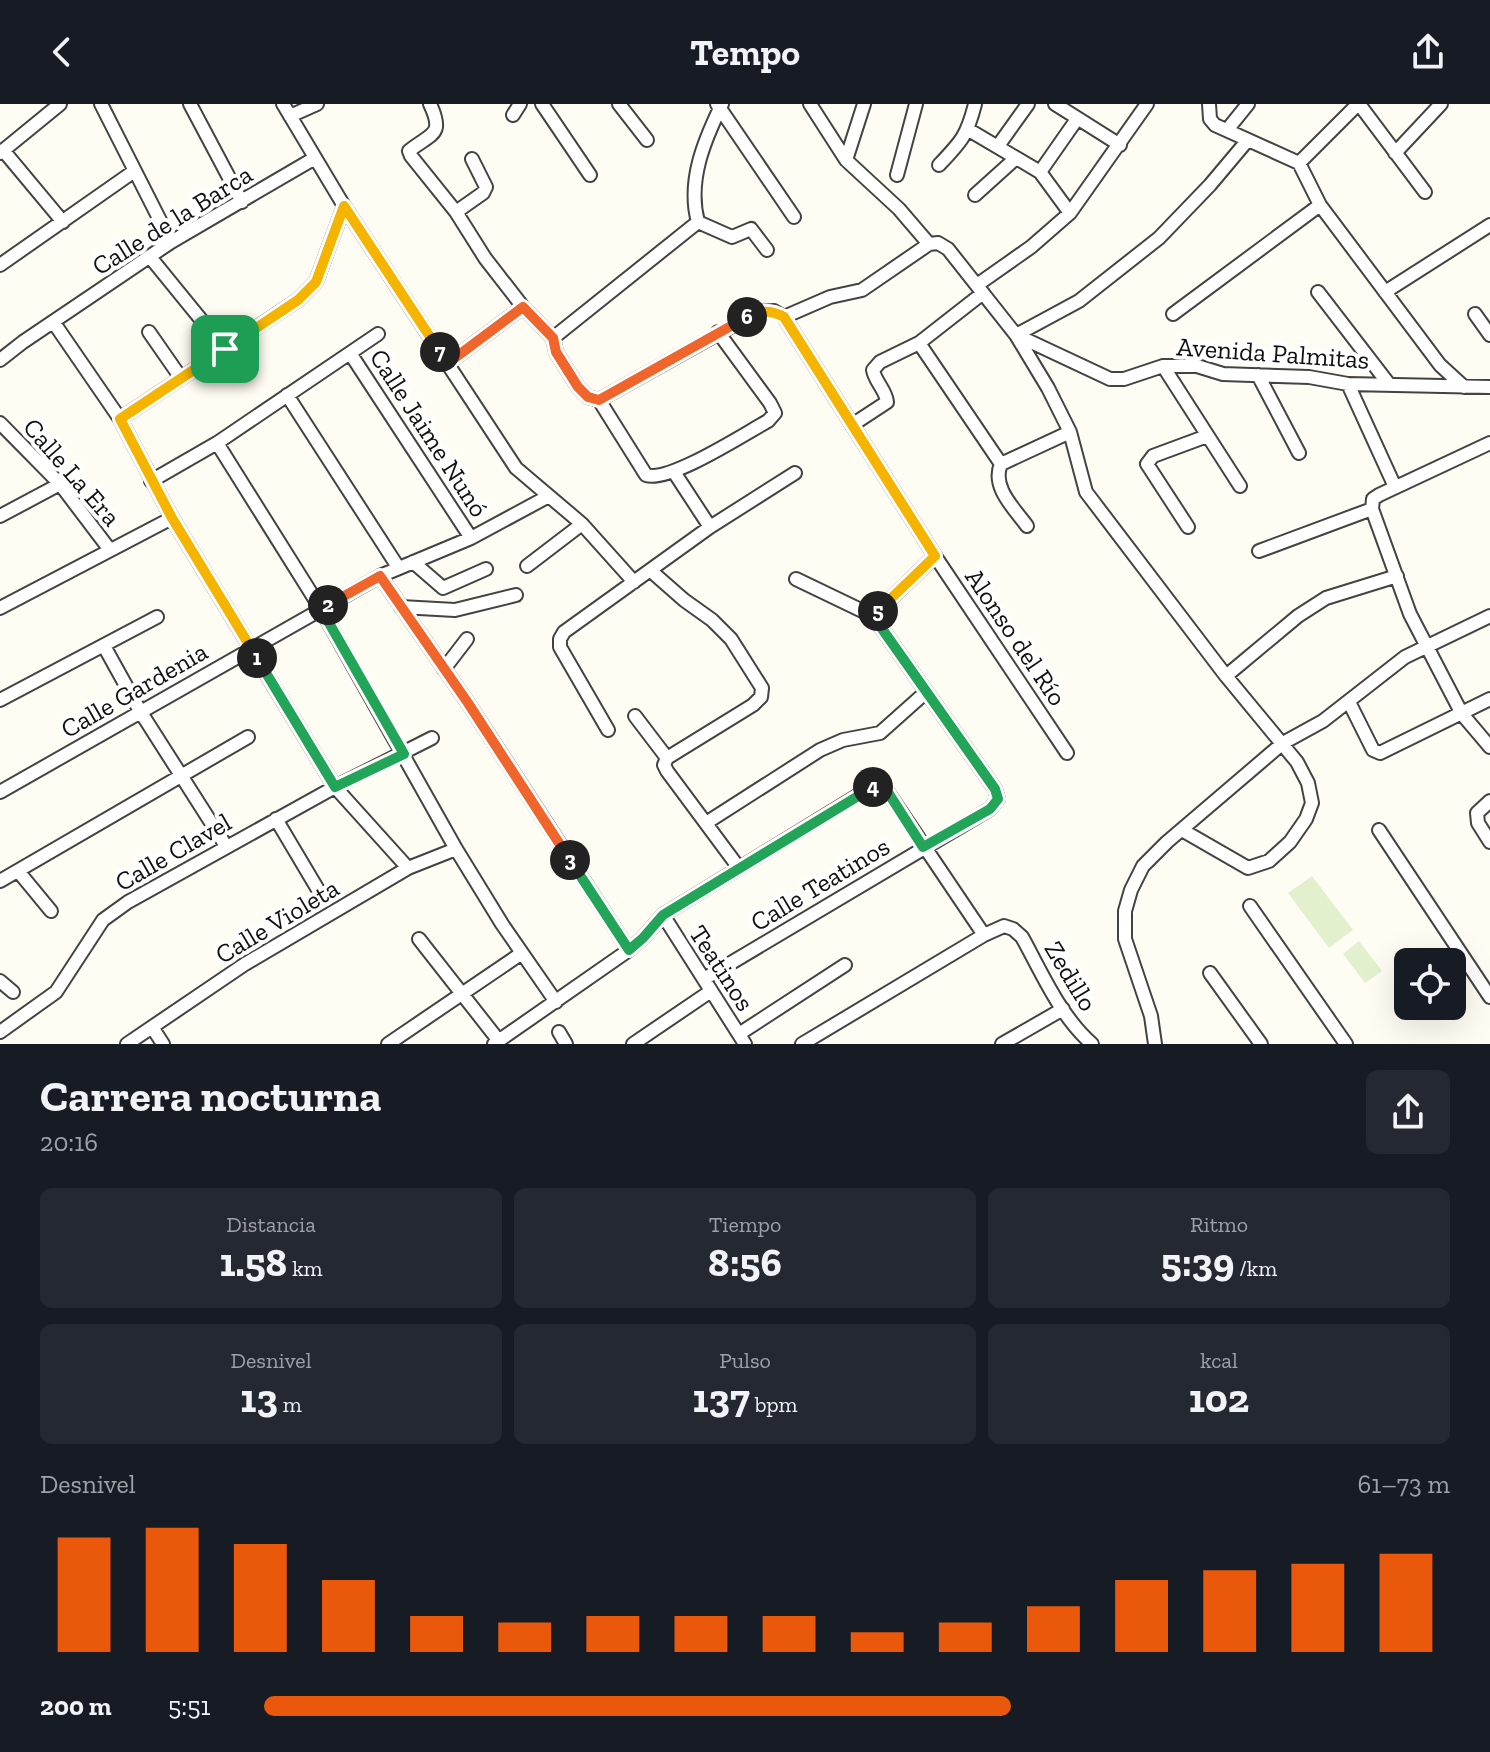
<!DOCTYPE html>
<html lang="es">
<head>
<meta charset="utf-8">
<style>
	body { margin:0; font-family:"Zilla Slab",serif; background:#242831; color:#f1f3f6; height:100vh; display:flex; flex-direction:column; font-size:30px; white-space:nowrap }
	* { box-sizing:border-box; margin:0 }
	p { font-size:26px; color:#9ea1a6 }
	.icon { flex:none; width:44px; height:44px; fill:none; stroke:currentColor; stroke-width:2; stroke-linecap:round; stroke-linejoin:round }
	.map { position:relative; height:940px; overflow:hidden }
	.details { display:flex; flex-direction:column; background:#171b24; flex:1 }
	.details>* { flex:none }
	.buttons { position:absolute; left:1394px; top:844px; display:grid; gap:16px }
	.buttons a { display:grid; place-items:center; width:72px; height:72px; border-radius:12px; background:#171b24; box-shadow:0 8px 32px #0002; font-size:40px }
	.pin { position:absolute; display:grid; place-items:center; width:68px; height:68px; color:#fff; margin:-34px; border-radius:16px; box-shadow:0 4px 12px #0006 }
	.km { position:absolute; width:40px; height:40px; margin:-20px; border-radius:50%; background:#222; color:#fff; font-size:22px; line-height:40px; text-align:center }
	.round { display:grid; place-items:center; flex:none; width:84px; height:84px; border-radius:12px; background:#242831 }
	.summary { display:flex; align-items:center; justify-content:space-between; height:136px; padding:0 40px }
	h1 { font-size:44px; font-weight:800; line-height:60px }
	.metrics { display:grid; grid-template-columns:repeat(3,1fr); gap:12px; height:136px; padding:8px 40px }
	.metrics div { display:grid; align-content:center; border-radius:12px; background:#242831; text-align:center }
	.metrics b { font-size:40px; font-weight:800 }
	.metrics small { font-size:22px; font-weight:400 }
	.metrics p { font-size:22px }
	.chart { height:224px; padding:16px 40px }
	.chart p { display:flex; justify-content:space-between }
	.chart svg { width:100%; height:144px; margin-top:8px; stroke:#ea580c; stroke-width:6 }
	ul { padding:0 40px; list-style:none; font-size:26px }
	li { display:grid; grid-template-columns:128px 96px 1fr; align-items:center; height:60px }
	li i { height:20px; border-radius:10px; background:#ea580c }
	header { display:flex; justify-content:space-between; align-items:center; height:104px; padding:0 40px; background:#171b24; font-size:36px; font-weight:800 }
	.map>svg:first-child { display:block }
	.pitch { fill:#e3f0ce }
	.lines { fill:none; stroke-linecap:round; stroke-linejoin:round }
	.minor-casing { stroke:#434343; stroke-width:16 }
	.minor { stroke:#fff; stroke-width:12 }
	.split-1-casing { stroke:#fff; stroke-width:16 }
	.split-2-casing { stroke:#fff; stroke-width:16 }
	.split-3-casing { stroke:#fff; stroke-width:16 }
	.split-4-casing { stroke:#fff; stroke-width:16 }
	.split-5-casing { stroke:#fff; stroke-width:16 }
	.split-6-casing { stroke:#fff; stroke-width:16 }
	.split-7-casing { stroke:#fff; stroke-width:16 }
	.split-8-casing { stroke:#fff; stroke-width:16 }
	.split-1 { stroke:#f5b400; stroke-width:10 }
	.split-2 { stroke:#22a559; stroke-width:10 }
	.split-3 { stroke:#f0652b; stroke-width:10 }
	.split-4 { stroke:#22a559; stroke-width:10 }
	.split-5 { stroke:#22a559; stroke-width:10 }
	.split-6 { stroke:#f5b400; stroke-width:10 }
	.split-7 { stroke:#f0652b; stroke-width:10 }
	.split-8 { stroke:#f5b400; stroke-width:10 }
	.labels { text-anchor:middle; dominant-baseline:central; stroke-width:8; stroke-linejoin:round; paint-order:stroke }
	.street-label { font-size:26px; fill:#101010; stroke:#fff }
</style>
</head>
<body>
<header><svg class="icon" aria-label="back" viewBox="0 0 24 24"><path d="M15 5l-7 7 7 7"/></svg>Tempo<svg class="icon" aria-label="share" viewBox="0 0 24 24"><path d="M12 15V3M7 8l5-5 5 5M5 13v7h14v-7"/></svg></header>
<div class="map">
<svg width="1490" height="940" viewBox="0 0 1490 940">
	<rect width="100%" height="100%" fill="#fffdf3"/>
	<path class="pitch" d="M1312 772 1353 826 1329 844 1288 789Z
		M1359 837 1382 867 1365 879 1343 850Z"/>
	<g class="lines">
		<g class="minor-casing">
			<path id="minor" d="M101 0 171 138
				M190 0 242 98
				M283 0 344 102 516 364 582 420 634 478
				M430 0C445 32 431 29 409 47L411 52 456 108 485 154 523 203 553 234 556 248 578 283 588 293 599 296
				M542 0 590 71
				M619 0 647 36
				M717 0 794 113
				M810 0 846 56 899 105 929 140
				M1055 0 1120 41
				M1209 0 1210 15 1215 21 1299 59 1320 101 1440 261 1464 283
				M1359 0 1425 88
				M513 11 520 0
				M290 12 317 0
				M969 26 1040 68 1070 109
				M1227 26 1248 0
				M998 42 1028 0
				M3 46 63 118
				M0 49 60 0
				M1395 49 1441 0
				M846 56 864 0
				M1299 59 1358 0
				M939 61C961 38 967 32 975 0
				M1040 68 1077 15
				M897 71 916 0
				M975 91 1015 55
				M456 108 483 89 486 83 472 55
				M698 118C687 77 704 37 722 0
				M698 118 732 133 751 125 767 146
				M150 153 225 245
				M0 161 133 68
				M977 181 1031 143 1070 109 1147 0
				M1318 188 1388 279
				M1385 188 1490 121
				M1173 210 1320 101
				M1475 210 1490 231
				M784 213 830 193 862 186 929 140 938 139 948 145 1016 231 1048 284 1070 328 1086 388 1226 572 1297 658 1308 679 1312 699 1306 715 1290 738 1269 757 1248 764 1182 726
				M54 219 120 315 172 414 335 683 408 764
				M149 228 181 274
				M1016 231 1110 275H1124L1163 262H1197L1223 270 1309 273 1348 280 1490 283
				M1016 231 1079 197 1159 134 1210 81 1247 37
				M553 234 698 118
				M919 239 1001 360
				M350 249 471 434
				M0 256 23 238 171 138 315 54
				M448 259 523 203
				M1163 262 1240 382
				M1258 271 1299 349
				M1348 280 1395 383
				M287 291 398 463
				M599 296 757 208 774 207 784 213 935 452 1067 649
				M599 296 646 371C669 379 744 330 768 317L775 309 770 299 718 228
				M120 315 298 196 316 178 344 102
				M0 319 60 380 110 446
				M852 321 887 298C886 286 875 278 873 266L880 258 919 239 983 189
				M217 339 321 505 456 745 502 820 556 898
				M1490 339 1379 391 1373 395 1372 405 1410 510 1462 610 1490 643
				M1001 360 1070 328
				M1001 360C991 383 1014 404 1027 422
				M674 368 710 423
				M151 377 217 339 378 230
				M0 412 60 380
				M1188 423 1147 360 1153 352 1207 332
				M1259 447 1372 405
				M413 458 443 484 486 465
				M527 462 582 420
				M651 467 684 496 712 516 731 535 762 584 761 593 753 601 667 654
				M380 472 468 599 629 846
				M401 503 455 506 516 491
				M0 504 172 414
				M873 512 935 452
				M104 542 140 607 226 742
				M444 565 467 535
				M1226 572 1298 512 1326 494 1397 472
				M0 596 157 513
				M1349 598 1373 646 1380 649 1490 595
				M635 612 667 654 664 661 667 667 739 764
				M608 626 560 543V535L564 528 710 423 795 369
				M0 688 380 472 471 434 547 393
				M1490 697 1477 709 1478 719 1490 738
				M276 715 317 784
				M706 719 820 646 843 636 880 629 926 588
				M1379 726 1490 893
				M18 767 51 807
				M0 777 248 633
				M1250 802 1346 940
				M663 811 745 940
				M419 835 499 937
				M1210 869 1261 940
				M704 875 990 705 998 695 995 685 873 512 796 475
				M0 877 13 888
				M152 923 163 940
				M0 928 56 888 103 816 128 798 335 683 432 634
				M559 928 566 940
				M739 930 845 861
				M127 940 245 860 408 764 456 745
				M388 940 522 849
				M494 940 629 846 643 834 663 811 870 684 880 681 889 690 984 831
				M633 940 711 887
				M802 940 984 831 1004 822 1013 825 1022 833C1042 869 1060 912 1092 940
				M1002 940 1063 905
				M1155 940 1151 912 1125 835V807L1131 786 1143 762 1167 738 1283 639 1323 617 1405 553 1490 512"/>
		</g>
		<use href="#minor" class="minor"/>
	</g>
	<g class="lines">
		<g class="split-1-casing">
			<path id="split-1" d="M225 245 120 315 172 414 257 554"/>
		</g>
		<g class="split-2-casing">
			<path id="split-2" d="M257 554 335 683 404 650 321 505 328 501"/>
		</g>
		<g class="split-3-casing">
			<path id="split-3" d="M328 501 380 472 468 599 570 756"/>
		</g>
		<g class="split-4-casing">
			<path id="split-4" d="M570 756 629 846 643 834 663 811 873 683"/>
		</g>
		<g class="split-5-casing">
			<path id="split-5" d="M873 683 880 681 889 690 923 743 990 705 998 695 995 685 873 512 878 507"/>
		</g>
		<g class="split-6-casing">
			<path id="split-6" d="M747 213C761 206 771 206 784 213L935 452 878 507"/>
		</g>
		<g class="split-7-casing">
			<path id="split-7" d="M440 248 448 259 523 203 553 234 556 248 578 283 588 293 599 296 747 213"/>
		</g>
		<g class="split-8-casing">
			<path id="split-8" d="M225 245 298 196 316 178 344 102 440 248"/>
		</g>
		<use href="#split-1" class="split-1"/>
		<use href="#split-2" class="split-2"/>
		<use href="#split-3" class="split-3"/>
		<use href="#split-4" class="split-4"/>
		<use href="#split-5" class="split-5"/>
		<use href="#split-6" class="split-6"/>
		<use href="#split-7" class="split-7"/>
		<use href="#split-8" class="split-8"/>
	</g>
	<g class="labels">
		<g class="street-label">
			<text transform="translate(172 116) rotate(-32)">Calle de la Barca</text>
			<text transform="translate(1273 249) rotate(4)">Avenida Palmitas</text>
			<text transform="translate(429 329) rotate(57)">Calle Jaime Nunó</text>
			<text transform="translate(72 368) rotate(49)">Calle La Era</text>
			<text transform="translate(1016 533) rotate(56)">Alonso del Río</text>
			<text transform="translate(134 586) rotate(-30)">Calle Gardenia</text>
			<text transform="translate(173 748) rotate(-30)">Calle Clavel</text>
			<text transform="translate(820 780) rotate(-31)">Calle Teatinos</text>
			<text transform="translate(277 817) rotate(-31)">Calle Violeta</text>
			<text transform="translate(722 864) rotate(57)">Teatinos</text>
			<text transform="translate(1071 872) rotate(59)">Zedillo</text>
		</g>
	</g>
</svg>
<div class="buttons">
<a><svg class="icon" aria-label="locate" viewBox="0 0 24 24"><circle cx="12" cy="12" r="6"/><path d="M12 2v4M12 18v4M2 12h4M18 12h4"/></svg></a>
</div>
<div class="pin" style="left:225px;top:245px;background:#1e9e55"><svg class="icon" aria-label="arrive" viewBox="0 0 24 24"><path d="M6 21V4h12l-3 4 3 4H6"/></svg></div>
<b class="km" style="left:257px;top:554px">1</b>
<b class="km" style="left:328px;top:501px">2</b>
<b class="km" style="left:570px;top:756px">3</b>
<b class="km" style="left:873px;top:683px">4</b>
<b class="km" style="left:878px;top:507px">5</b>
<b class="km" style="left:747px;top:213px">6</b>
<b class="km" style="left:440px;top:248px">7</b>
</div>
<section class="details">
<div class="summary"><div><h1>Carrera nocturna</h1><p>20:16</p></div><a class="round"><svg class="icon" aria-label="share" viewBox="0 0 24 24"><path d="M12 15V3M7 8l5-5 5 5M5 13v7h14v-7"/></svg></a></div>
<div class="metrics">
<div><p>Distancia</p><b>1.58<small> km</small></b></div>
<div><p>Tiempo</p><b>8:56</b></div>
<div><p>Ritmo</p><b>5:39<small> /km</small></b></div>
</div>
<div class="metrics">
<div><p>Desnivel</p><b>13<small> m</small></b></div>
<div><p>Pulso</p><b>137<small> bpm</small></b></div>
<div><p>kcal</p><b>102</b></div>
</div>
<div class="chart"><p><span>Desnivel</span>61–73 m</p>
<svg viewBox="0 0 160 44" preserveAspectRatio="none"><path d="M5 44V9M15 44V6M25 44V11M35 44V22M45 44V33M55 44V35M65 44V33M75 44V33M85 44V33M95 44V38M105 44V35M115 44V30M125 44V22M135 44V19M145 44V17M155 44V14"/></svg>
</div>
<ul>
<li><b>200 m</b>5:51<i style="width:63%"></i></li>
</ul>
</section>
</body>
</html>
